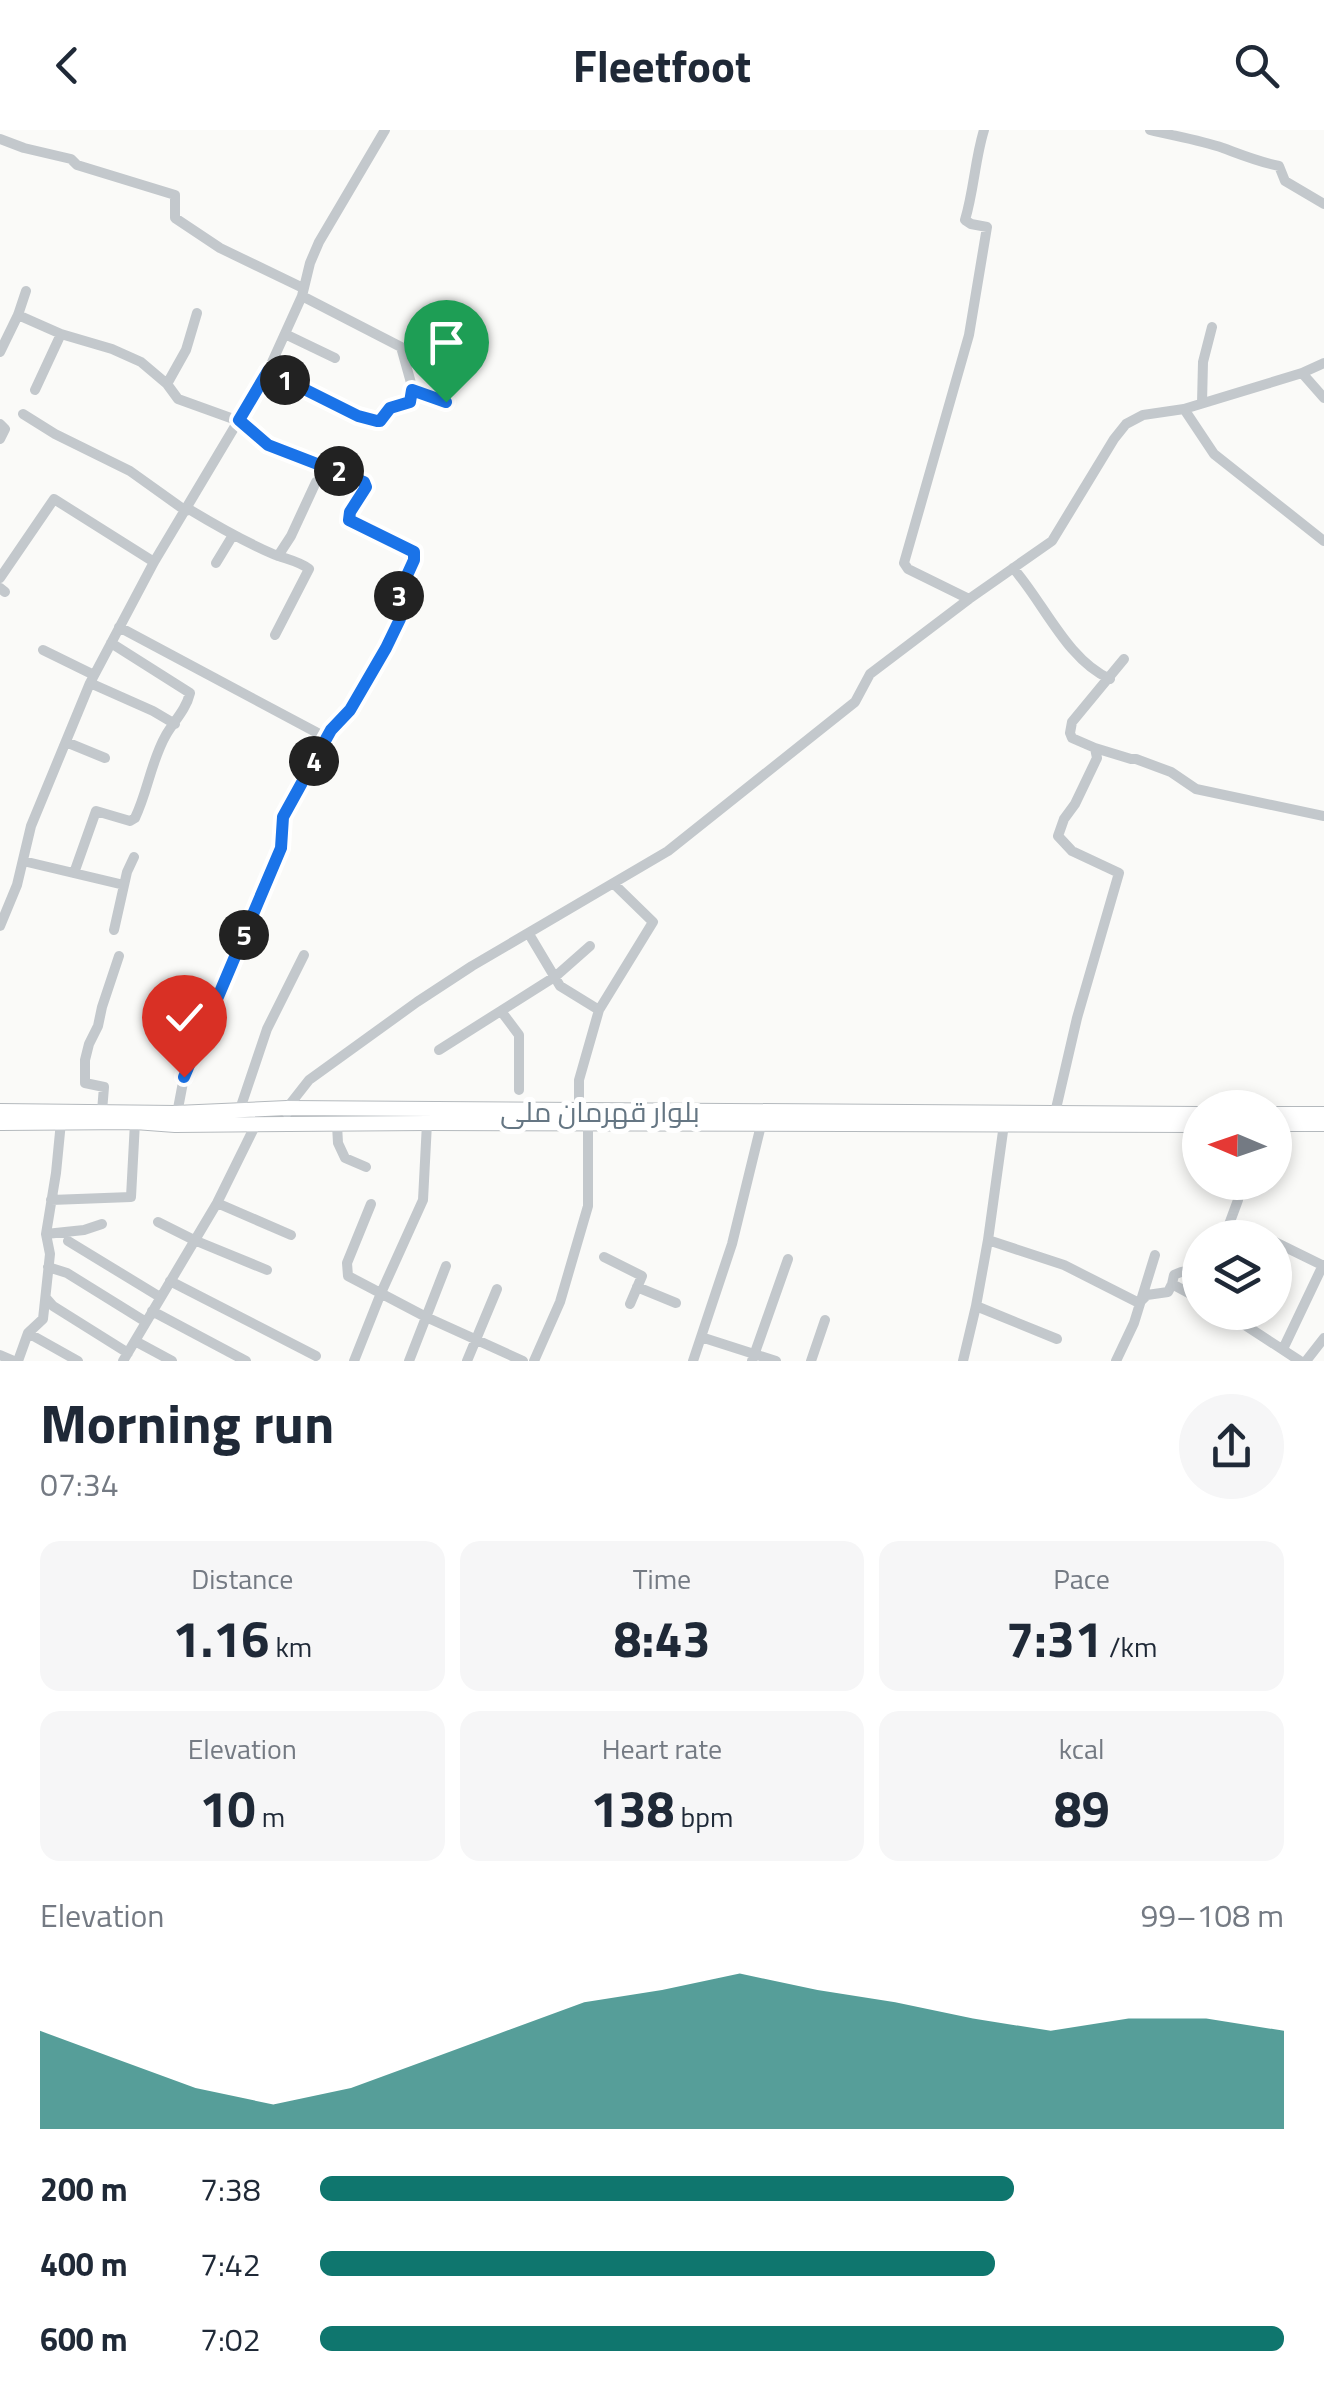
<!DOCTYPE html>
<html lang="en">
<head>
<meta charset="utf-8">
<style>
	body { margin:0; font-family:"Titillium Web",Cairo,sans-serif; background:#f6f6f7; color:#1f2937; height:100vh; display:flex; flex-direction:column; font-size:38px; white-space:nowrap }
	* { box-sizing:border-box; margin:0 }
	p { font-size:32px; color:#747a83 }
	.icon { flex:none; width:55px; height:55px; fill:none; stroke:currentColor; stroke-width:2; stroke-linecap:round; stroke-linejoin:round }
	.map { position:relative; height:1231px; overflow:hidden }
	.panel { display:flex; flex-direction:column; background:#fff; flex:1 }
	.panel>* { flex:none }
	.needle { width:65px; rotate:272deg }
	.buttons { position:absolute; left:1182px; top:960px; display:grid; gap:20px }
	.buttons a { display:grid; place-items:center; width:110px; height:110px; border-radius:50%; background:#fff; box-shadow:0 5px 15px #0003; font-size:50px }
	.pin { position:absolute; display:grid; place-items:center; width:85px; height:85px; color:#fff; margin:-102px -42px; border-radius:50% 50% 50% 0; rotate:-45deg; box-shadow:0 0 10px #0007 }
	.pin .icon { rotate:45deg }
	.km { position:absolute; width:50px; height:50px; margin:-25px; border-radius:50%; background:#222; color:#fff; font-size:28px; line-height:50px; text-align:center }
	.round { display:grid; place-items:center; flex:none; width:105px; height:105px; border-radius:52px; background:#f6f6f7 }
	.headline { display:flex; align-items:center; justify-content:space-between; height:170px; padding:0 40px }
	h1 { font-size:55px; font-weight:700; line-height:75px }
	.metrics { display:grid; grid-template-columns:repeat(3,1fr); gap:15px; height:170px; padding:10px 40px }
	.metrics div { display:grid; align-content:center; border-radius:20px; background:#f6f6f7; text-align:center }
	.metrics b { font-size:50px; font-weight:700 }
	.metrics small { font-size:28px; font-weight:400 }
	.metrics p { font-size:28px }
	.chart { height:280px; padding:20px 40px }
	.chart p { display:flex; justify-content:space-between }
	.chart svg { width:100%; height:180px; margin-top:10px; fill:#0f766e; opacity:.7 }
	ul { padding:0 40px; list-style:none; font-size:32px }
	li { display:grid; grid-template-columns:160px 120px 1fr; align-items:center; height:75px }
	li i { height:25px; border-radius:12px; background:#0f766e }
	header { display:flex; justify-content:space-between; align-items:center; height:130px; padding:0 40px; background:#fff; font-size:45px; font-weight:700 }
	.map>svg:first-child { display:block }
	.lines { fill:none; stroke-linecap:round; stroke-linejoin:round }
	.highway-casing { stroke:#b4b9bd; stroke-width:16 }
	.minor { stroke:#c3c8cc; stroke-width:10 }
	.highway { stroke:#fff; stroke-width:14 }
	.route-casing { stroke:#fff; stroke-width:20 }
	.route { stroke:#1a73e8; stroke-width:12 }
	.labels { text-anchor:middle; dominant-baseline:central; stroke-width:10; stroke-linejoin:round; paint-order:stroke }
	.street-label { font-size:28px; fill:#657683; stroke:#fff }
</style>
</head>
<body>
<header><svg class="icon" aria-label="back" viewBox="0 0 24 24"><path d="M15 5l-7 7 7 7"/></svg>Fleetfoot<svg class="icon" aria-label="search" viewBox="0 0 24 24"><circle cx="10" cy="10" r="6"/><path d="M15 15l6 6"/></svg></header>
<div class="map">
<svg width="1324" height="1231" viewBox="0 0 1324 1231">
	<rect width="100%" height="100%" fill="#fafaf8"/>
	<g class="lines">
		<g class="highway-casing">
			<path id="highway" d="M0 981 176 983 287 978 1200 984
				M1275 984H1324
				M0 993 135 992 175 995 427 993 1200 995
				M1275 994H1324"/>
		</g>
		<path class="minor" d="M1150 0C1174 6 1199 10 1223 18 1242 25 1259 32 1279 36L1285 51 1324 74
			M0 9 24 18 71 29 77 35 175 65V88L220 118 303 158
			M302 166 401 217 413 260 446 271
			M18 185 61 204 112 219 141 232 167 254 178 269 239 291 268 315 364 351 365 357 350 382 349 390 415 422 414 430 399 463 400 489 386 518 350 580 331 599 283 687 281 718 184 947 176 989
			M285 204 335 228
			M0 222 18 185 26 161
			M268 241 358 286 377 291H380L390 278 410 272 413 260
			M1302 243 1324 268
			M167 254 186 220 197 183
			M35 260 61 204
			M1202 273 1203 232 1212 197
			M1184 279 1214 324 1324 411
			M23 284 55 304 130 341 186 381
			M0 294 5 299 0 309
			M187 378C215 395 243 411 273 424 285 429 299 431 309 439L275 505
			M278 426 291 406 316 352
			M216 433 233 405
			M1013 438C1044 473 1067 530 1110 549
			M0 448 54 369 154 432
			M0 458 5 462
			M969 469 908 439 904 433 969 205 987 97 971 94 965 90C974 60 975 29 984 0
			M119 497 327 608
			M43 520 94 545
			M90 553 153 581 175 594
			M66 612 105 628
			M1095 618 1131 629H1136L1171 642 1196 659 1324 686
			M23 731 124 755
			M74 743 96 681 130 691 135 688C148 661 151 631 166 605 174 591 186 580 190 563L111 513
			M0 796 17 755 31 696 90 553 154 432 268 241 302 166 310 133 319 112 385 0
			M114 800 127 742 134 727
			M529 804 560 856 599 880
			M501 881 519 905V960
			M439 920 556 846 590 816
			M240 979 267 899 304 825
			M102 981 104 957 85 953V930L89 914 98 896 102 877 119 826
			M579 981V950L599 880 653 792 614 754
			M287 983V978L309 950 417 872 472 836 668 721 855 572 870 544 969 469 1052 411 1114 309 1126 294 1143 285 1184 279 1302 243 1324 233
			M1055 983 1077 888 1119 743 1072 721 1058 706 1064 689 1075 674 1097 628 1095 618 1072 608 1070 603 1072 592 1124 529
			M337 995 338 1013 345 1028 366 1037
			M51 1070 131 1067 135 992
			M217 1073 291 1105
			M371 1074 347 1133 348 1146 426 1187 523 1231
			M158 1092 194 1110 267 1140
			M1227 1098 1259 1108
			M46 1104 84 1100 102 1094
			M1224 1108 1238 1070 1242 1052
			M988 1110 1064 1135 1139 1173 1147 1165 1168 1162 1172 1154 1200 1169
			M68 1111 160 1167
			M1275 1112 1324 1136
			M604 1127 642 1146 630 1174
			M48 1137 67 1143 146 1192
			M170 1151 316 1226
			M1172 1154 1174 1145C1184 1140 1189 1140 1199 1145L1200 1138
			M637 1157 676 1173
			M46 1168 53 1176 128 1223
			M976 1176 1057 1209
			M152 1181 246 1231
			M1225 1182 1300 1231
			M28 1203 78 1231
			M701 1207 776 1231
			M135 1211 172 1231
			M1283 1219 1323 1135
			M0 1225 14 1231
			M18 1231 28 1203 43 1189 50 1124 46 1104 56 1043 61 992
			M123 1231 217 1073 256 994
			M354 1231 381 1163 423 1070 427 993
			M409 1231 446 1136
			M467 1231 497 1159
			M534 1231 560 1172 588 1076V986
			M693 1231 732 1114 763 987
			M752 1231 788 1129
			M811 1231 825 1190
			M963 1231 976 1176 988 1110 1004 994
			M1116 1231 1134 1193 1155 1125
			M1306 1231 1324 1208"/>
		<use href="#highway" class="highway"/>
	</g>
	<g class="lines">
		<g class="route-casing">
			<path id="route" d="M184 947 281 718 283 687 331 600 350 580 386 518 400 489 399 463 414 430V422L349 390 350 382 366 357 364 352 268 315 239 290 268 241 358 286 377 291H380L390 278 410 272 412 260 446 272"/>
		</g>
		<use href="#route" class="route"/>
	</g>
	<g class="labels">
		<g class="street-label">
			<text x="600" y="981">بلوار قهرمان ملی</text>
		</g>
	</g>
</svg>
<div class="buttons">
<a><svg class="needle" viewBox="-14 -14 28 28"><path d="M0-13l5 13h-10z" fill="#e53935"/><path d="M0 13l5-13h-10z" fill="#747a83"/></svg></a>
<a><svg class="icon" aria-label="layers" viewBox="0 0 24 24"><path d="M12 4l9 5-9 5-9-5zM3 14l9 5 9-5"/></svg></a>
</div>
<div class="pin" style="left:446px;top:272px;background:#1e9e55"><svg class="icon" aria-label="arrive" viewBox="0 0 24 24"><path d="M6 21V4h12l-3 4 3 4H6"/></svg></div>
<div class="pin" style="left:184px;top:947px;background:#d93025"><svg class="icon" aria-label="check" viewBox="0 0 24 24"><path d="M5 12l5 5 9-10"/></svg></div>
<b class="km" style="left:285px;top:250px">1</b>
<b class="km" style="left:339px;top:341px">2</b>
<b class="km" style="left:399px;top:466px">3</b>
<b class="km" style="left:314px;top:631px">4</b>
<b class="km" style="left:244px;top:805px">5</b>
</div>
<section class="panel">
<div class="headline"><div><h1>Morning run</h1><p>07:34</p></div><a class="round"><svg class="icon" aria-label="share" viewBox="0 0 24 24"><path d="M12 15V3M7 8l5-5 5 5M5 13v7h14v-7"/></svg></a></div>
<div class="metrics">
<div><p>Distance</p><b>1.16<small> km</small></b></div>
<div><p>Time</p><b>8:43</b></div>
<div><p>Pace</p><b>7:31<small> /km</small></b></div>
</div>
<div class="metrics">
<div><p>Elevation</p><b>10<small> m</small></b></div>
<div><p>Heart rate</p><b>138<small> bpm</small></b></div>
<div><p>kcal</p><b>89</b></div>
</div>
<div class="chart"><p><span>Elevation</span>99–108 m</p>
<svg viewBox="0 0 160 44" preserveAspectRatio="none"><path d="M0 44V20L10 27L20 34L30 38L40 34L50 27L60 20L70 13L80 10L90 6L100 10L110 13L120 17L130 20L140 17L150 17L160 20V44z"/></svg>
</div>
<ul>
<li><b>200 m</b>7:38<i style="width:72%"></i></li>
<li><b>400 m</b>7:42<i style="width:70%"></i></li>
<li><b>600 m</b>7:02<i style="width:100%"></i></li>
</ul>
</section>
</body>
</html>
